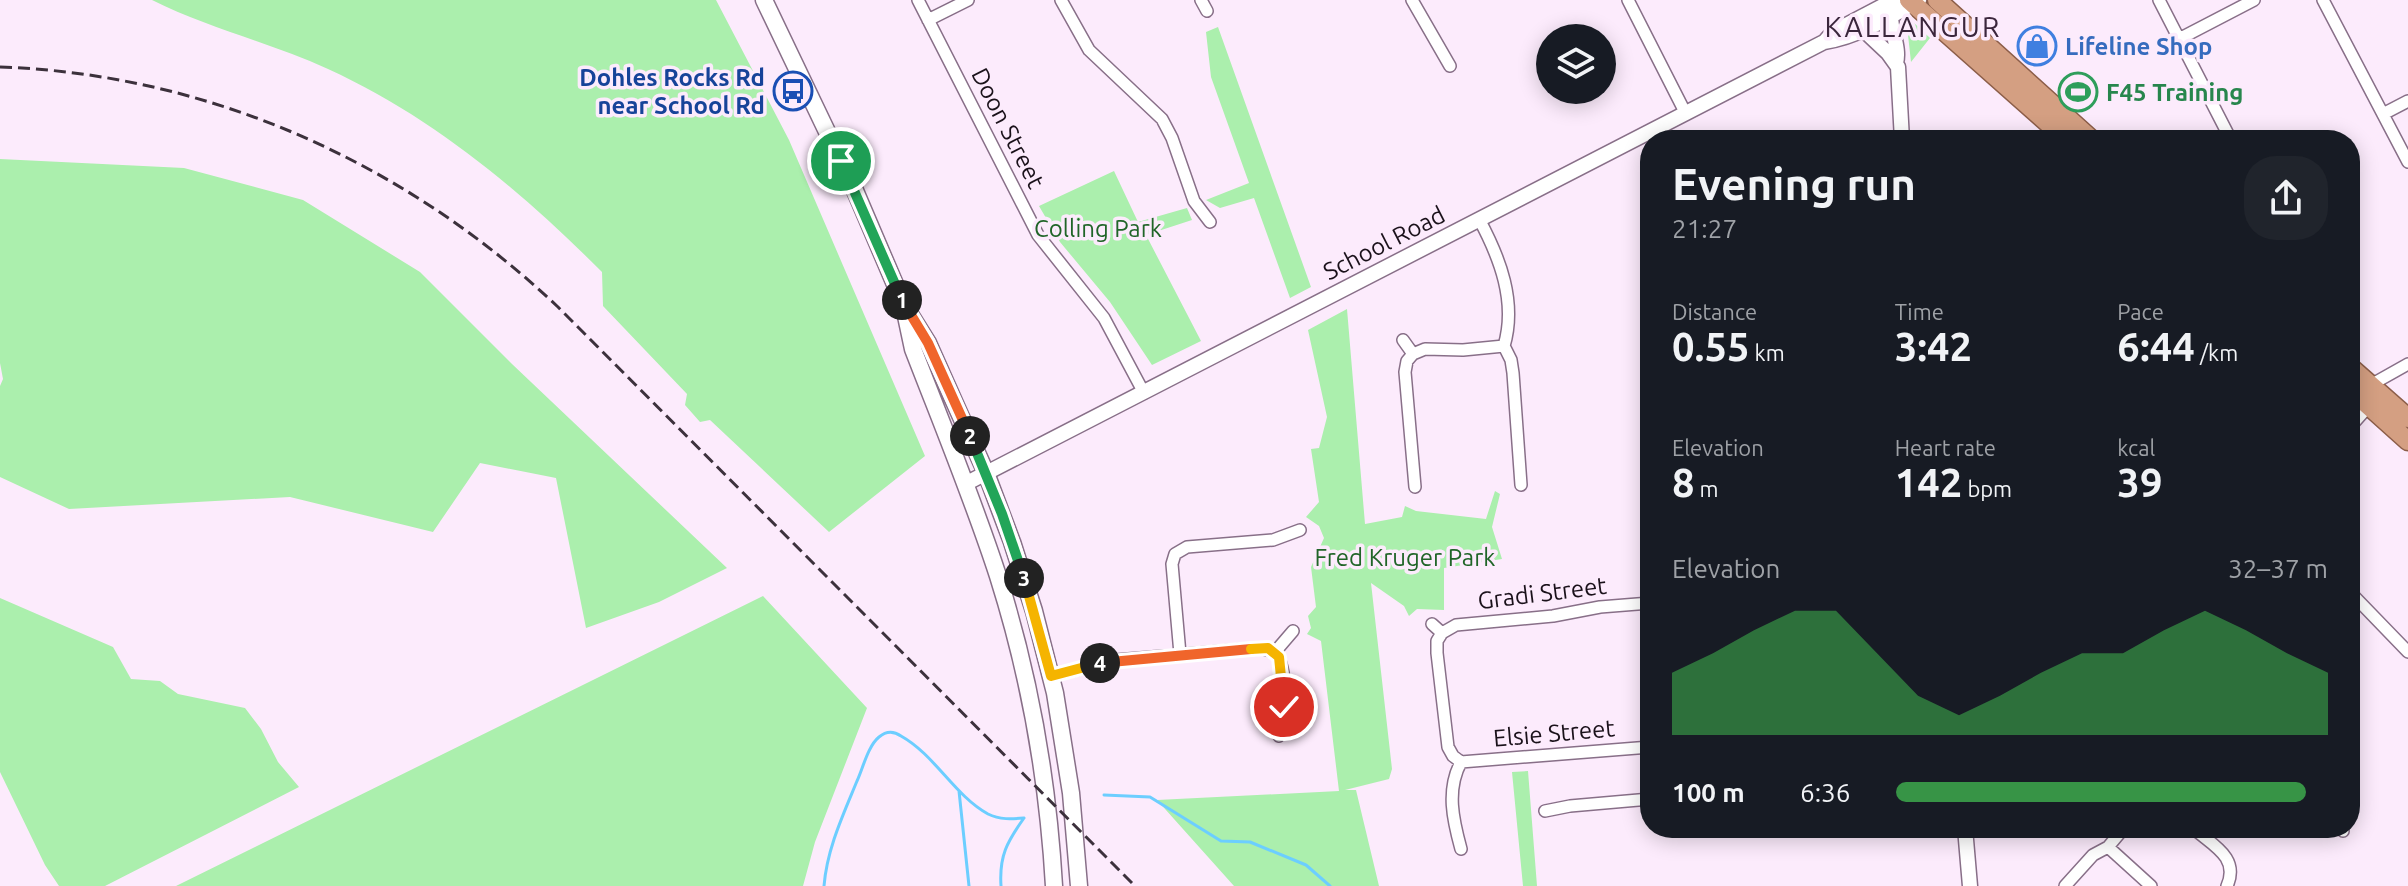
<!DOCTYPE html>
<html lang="en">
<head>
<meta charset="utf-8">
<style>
	body { margin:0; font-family:Ubuntu,sans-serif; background:#20242c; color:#f1f3f6; height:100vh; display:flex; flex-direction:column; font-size:30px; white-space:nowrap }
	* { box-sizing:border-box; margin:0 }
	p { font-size:26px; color:#9ea1a6 }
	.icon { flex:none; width:44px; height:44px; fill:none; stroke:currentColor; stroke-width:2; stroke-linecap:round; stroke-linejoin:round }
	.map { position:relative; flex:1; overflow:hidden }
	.side { position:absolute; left:1640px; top:130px; width:720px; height:708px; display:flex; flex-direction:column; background:#171b24; border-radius:32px; box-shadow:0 4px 20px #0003 }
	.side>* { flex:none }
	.controls { position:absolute; left:1536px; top:24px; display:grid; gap:16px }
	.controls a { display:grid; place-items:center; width:80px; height:80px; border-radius:50%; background:#171b24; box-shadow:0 4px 20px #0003; font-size:40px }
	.pin { position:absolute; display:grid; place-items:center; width:68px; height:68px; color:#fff; margin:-34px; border:4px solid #fff; border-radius:50%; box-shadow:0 2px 8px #0007 }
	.km { position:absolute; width:40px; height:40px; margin:-20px; border-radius:50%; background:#222; color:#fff; font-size:22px; line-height:40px; text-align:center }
	.round { display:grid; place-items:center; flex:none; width:84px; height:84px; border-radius:32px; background:#20242c }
	.summary { display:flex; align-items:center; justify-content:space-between; height:136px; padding:0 32px }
	h1 { font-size:44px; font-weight:700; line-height:60px }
	.stats { display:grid; grid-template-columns:repeat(3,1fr); gap:12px; height:136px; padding:8px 32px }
	.stats div { display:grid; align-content:center }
	.stats b { font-size:40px; font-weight:700 }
	.stats small { font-size:22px; font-weight:400 }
	.stats p { font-size:22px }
	.chart { height:224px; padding:16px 32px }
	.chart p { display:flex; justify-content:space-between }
	.chart svg { width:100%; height:144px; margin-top:8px; fill:#379446; opacity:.7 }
	ul { padding:0 32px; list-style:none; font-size:26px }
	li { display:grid; grid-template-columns:128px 96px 1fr; align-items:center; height:60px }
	li i { height:20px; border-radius:10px; background:#379446 }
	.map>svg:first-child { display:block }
	.green { fill:#abefad }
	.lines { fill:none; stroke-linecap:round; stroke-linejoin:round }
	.stream { stroke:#6cceff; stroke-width:3 }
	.minor-casing { stroke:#886f88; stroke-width:14 }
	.tertiary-casing { stroke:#886f88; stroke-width:17 }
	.secondary-casing { stroke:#886f88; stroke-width:19 }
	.trunk-casing { stroke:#8c5e49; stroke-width:21 }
	.minor { stroke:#fff; stroke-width:11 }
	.tertiary { stroke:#fff; stroke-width:14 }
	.secondary { stroke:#fff; stroke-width:16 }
	.trunk { stroke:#d49f82; stroke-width:18 }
	.rail { stroke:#3c313c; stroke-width:3; stroke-dasharray:12 6; stroke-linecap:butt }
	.split-1-casing { stroke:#fff; stroke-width:16 }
	.split-2-casing { stroke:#fff; stroke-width:16 }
	.split-3-casing { stroke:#fff; stroke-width:16 }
	.split-4-casing { stroke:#fff; stroke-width:16 }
	.split-5-casing { stroke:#fff; stroke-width:16 }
	.split-6-casing { stroke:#fff; stroke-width:16 }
	.split-1 { stroke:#22a559; stroke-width:10 }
	.split-2 { stroke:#f0652b; stroke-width:10 }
	.split-3 { stroke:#22a559; stroke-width:10 }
	.split-4 { stroke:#f5b400; stroke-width:10 }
	.split-5 { stroke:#f0652b; stroke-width:10 }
	.split-6 { stroke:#f5b400; stroke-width:10 }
	.labels { text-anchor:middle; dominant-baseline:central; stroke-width:7; stroke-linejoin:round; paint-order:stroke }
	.shop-label { font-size:24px; font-weight:bold; fill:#366cbe; stroke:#fcebfc; text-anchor:start }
	.transit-label { font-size:24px; font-weight:bold; fill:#164399; stroke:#fcebfc; text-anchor:end }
	.leisure-label { font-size:24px; font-weight:bold; fill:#27864d; stroke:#fcebfc; text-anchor:start }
	.street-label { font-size:24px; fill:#1a111a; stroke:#fcebfc }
	.park-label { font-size:24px; fill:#206528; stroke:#fcebfc }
	.quarter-label { font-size:28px; letter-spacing:2px; fill:#3b263c; stroke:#fcebfc }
</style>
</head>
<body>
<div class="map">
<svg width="2408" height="886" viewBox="0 0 2408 886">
	<rect width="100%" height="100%" fill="#fcebfc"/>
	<path class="green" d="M152 0H716L789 140 925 456 829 532 710 420 700 422 685 405 687 394 603 306 602 272C521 191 433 117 328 69 271 43 208 28 152 0Z
		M1913 22 1930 38 1911 62 1907 26Z
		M1218 27 1311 287 1290 298 1254 198 1220 208 1206 200 1249 183 1211 77 1206 32Z
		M0 159 184 168 303 200 420 272 512 364 727 568 659 602 586 628 556 478 480 463 433 532 290 497 69 509 0 477V386L3 379 0 363Z
		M1114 171 1138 222 1187 208 1192 220 1146 235 1201 341 1152 365 1110 302 1060 242 1039 206Z
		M1347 309 1365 524 1402 517 1405 506 1416 511 1486 519 1495 491 1500 494 1492 527 1502 559 1444 568V610L1417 609 1409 616 1404 606 1371 583 1392 769 1389 779 1345 790H1356L1379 886H1234L1157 800 1339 791 1321 641 1307 634 1311 628 1308 616 1316 607 1311 567 1324 538 1319 526 1306 517 1319 502 1311 449 1319 448 1327 417 1308 330Z
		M763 596 867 708 815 842 803 886H176Z
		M0 598 113 647 131 679 160 681 178 694 245 708 261 729 278 762 299 787 105 886H59L45 865 0 772Z
		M1528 771 1537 886H1523L1512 772Z"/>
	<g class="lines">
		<path class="stream" d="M959 791 969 886
			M1104 795 1150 797 1221 841 1250 842 1306 865 1330 886
			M824 886C827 849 843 815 857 781 863 768 868 746 879 737 886 731 894 731 901 736 935 755 954 795 988 814 1000 820 1012 819 1024 818
			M1001 886C999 856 1007 842 1024 818"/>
		<g class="minor-casing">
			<path id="minor" d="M918 0 1038 235 1104 318 1144 393
				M1061 0 1089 50 1162 119 1172 138 1194 201 1210 222
				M1201 0 1207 11
				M1412 0 1450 66
				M1628 0 1686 114
				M2159 0 2231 140
				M2323 0 2408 162
				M928 20 968 0
				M2179 39 2254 0
				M2383 114 2408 101
				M1479 219C1500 258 1517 302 1504 346L1511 360 1513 373 1521 485
				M1403 340 1413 354 1425 349 1463 350 1504 346
				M1413 354 1407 361 1405 372 1415 487
				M2350 427 2367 408 2376 382 2408 364
				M2350 592 2408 652
				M1432 624 1442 633 1437 641V653L1448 747 1453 756 1461 762
				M1442 633 1456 625 1553 616 1600 607 1650 603
				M1275 652C1289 670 1285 714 1279 736
				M1180 654 1172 564 1175 554 1187 547 1273 540 1300 530
				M1051 676 1116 660 1260 648 1275 652 1293 631
				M1461 762 1650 747
				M1461 762C1446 790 1453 820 1461 849
				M1545 811 1570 806 1650 799
				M2193 828C2212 845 2240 857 2227 886
				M2340 828 2343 831
				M2108 847 2151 886
				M2065 886 2093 855 2108 847 2124 828"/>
		</g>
		<g class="tertiary-casing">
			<path id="tertiary" d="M1891 16C1891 32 1900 48 1896 63
				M1854 21 1888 53 1898 67 1902 140
				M1826 40 1833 32 1894 0
				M965 484 1824 42C1858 37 1890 17 1919 0
				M1965 828 1970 886"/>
		</g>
		<g class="secondary-casing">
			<path id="secondary" d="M764 0 853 186 903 303 928 343 986 473 1012 542 1034 611 1055 693 1071 793 1079 886
				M906 316 913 349C942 424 973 499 998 576 1030 677 1048 781 1054 886"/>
		</g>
		<g class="trunk-casing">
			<path id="trunk" d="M1909 0 2067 140
				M1937 0 2092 140
				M2350 367 2408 418
				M2350 389 2408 441"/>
		</g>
		<use href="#minor" class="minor"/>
		<use href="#tertiary" class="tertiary"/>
		<use href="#secondary" class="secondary"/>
		<use href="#trunk" class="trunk"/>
		<path class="rail" d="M0 67C210 74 407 164 558 307L1135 886"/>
	</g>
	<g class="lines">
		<g class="split-1-casing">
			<path id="split-1" d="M841 161 902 300"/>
		</g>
		<g class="split-2-casing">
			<path id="split-2" d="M902 300 928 343 970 436"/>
		</g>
		<g class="split-3-casing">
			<path id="split-3" d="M970 436 1002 514 1024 578"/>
		</g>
		<g class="split-4-casing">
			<path id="split-4" d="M1024 578 1051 676 1100 663"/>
		</g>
		<g class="split-5-casing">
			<path id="split-5" d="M1100 663 1251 649"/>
		</g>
		<g class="split-6-casing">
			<path id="split-6" d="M1251 649 1268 648 1279 657 1284 707"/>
		</g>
		<use href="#split-1" class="split-1"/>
		<use href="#split-2" class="split-2"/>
		<use href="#split-3" class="split-3"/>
		<use href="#split-4" class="split-4"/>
		<use href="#split-5" class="split-5"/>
		<use href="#split-6" class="split-6"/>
	</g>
	<defs>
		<g id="shop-ring" transform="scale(2)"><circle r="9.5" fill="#fcebfc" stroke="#3f7fe0" stroke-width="1.5"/><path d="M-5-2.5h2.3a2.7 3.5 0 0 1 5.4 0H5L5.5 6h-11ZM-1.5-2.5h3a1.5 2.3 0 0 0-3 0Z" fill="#3f7fe0"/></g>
		<g id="bus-ring" transform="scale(2)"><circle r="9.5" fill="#fcebfc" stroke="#1a4fb4" stroke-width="1.5"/><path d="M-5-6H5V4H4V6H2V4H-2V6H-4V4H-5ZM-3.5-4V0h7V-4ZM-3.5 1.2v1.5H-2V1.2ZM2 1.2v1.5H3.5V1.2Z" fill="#1a4fb4"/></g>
		<g id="stadium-ring" transform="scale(2)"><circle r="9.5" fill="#fcebfc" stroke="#2e9e5b" stroke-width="1.5"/><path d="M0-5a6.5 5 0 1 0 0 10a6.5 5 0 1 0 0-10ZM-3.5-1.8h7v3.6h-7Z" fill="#2e9e5b"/></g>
	</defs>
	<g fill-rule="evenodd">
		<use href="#shop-ring" x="2037" y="46"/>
		<use href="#bus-ring" x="793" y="91"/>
		<use href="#stadium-ring" x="2078" y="92"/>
	</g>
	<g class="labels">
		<g class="shop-label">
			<text x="2065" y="46">Lifeline Shop</text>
		</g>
		<g class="transit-label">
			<text x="765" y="77">Dohles Rocks Rd<tspan x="765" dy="28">near School Rd</tspan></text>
		</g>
		<g class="leisure-label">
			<text x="2106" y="92">F45 Training</text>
		</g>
		<g class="street-label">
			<text transform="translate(1008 128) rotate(63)">Doon Street</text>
			<text transform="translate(1384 243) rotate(-27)">School Road</text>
			<text transform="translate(1542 593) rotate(-7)">Gradi Street</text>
			<text transform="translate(1554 733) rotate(-5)">Elsie Street</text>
		</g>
		<g class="park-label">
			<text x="1098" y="228">Colling Park</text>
			<text x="1405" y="557">Fred Kruger Park</text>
		</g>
		<g class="quarter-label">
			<text x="1913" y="26">KALLANGUR</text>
		</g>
	</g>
</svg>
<div class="controls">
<a><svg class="icon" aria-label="layers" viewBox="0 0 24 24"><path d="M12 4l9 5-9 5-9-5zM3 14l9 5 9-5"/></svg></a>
</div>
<div class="pin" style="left:841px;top:161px;background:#1e9e55"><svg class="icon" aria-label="arrive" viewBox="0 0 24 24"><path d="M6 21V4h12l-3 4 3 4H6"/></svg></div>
<div class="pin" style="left:1284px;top:707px;background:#d93025"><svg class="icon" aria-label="check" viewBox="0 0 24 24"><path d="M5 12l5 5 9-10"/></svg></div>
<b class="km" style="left:902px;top:300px">1</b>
<b class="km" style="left:970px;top:436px">2</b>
<b class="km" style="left:1024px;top:578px">3</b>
<b class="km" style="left:1100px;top:663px">4</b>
<section class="side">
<div class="summary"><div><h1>Evening run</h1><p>21:27</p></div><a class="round"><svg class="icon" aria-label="share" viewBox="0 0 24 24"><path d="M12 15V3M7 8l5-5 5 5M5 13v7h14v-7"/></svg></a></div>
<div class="stats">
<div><p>Distance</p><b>0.55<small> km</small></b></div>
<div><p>Time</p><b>3:42</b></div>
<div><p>Pace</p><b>6:44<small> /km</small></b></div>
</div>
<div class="stats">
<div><p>Elevation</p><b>8<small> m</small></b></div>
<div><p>Heart rate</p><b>142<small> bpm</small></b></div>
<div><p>kcal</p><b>39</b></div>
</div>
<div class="chart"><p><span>Elevation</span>32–37 m</p>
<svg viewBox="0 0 160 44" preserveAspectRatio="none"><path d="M0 44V25L10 19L20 12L30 6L40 6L50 19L60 32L70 38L80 32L90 25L100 19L110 19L120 12L130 6L140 12L150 19L160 25V44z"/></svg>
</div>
<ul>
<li><b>100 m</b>6:36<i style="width:95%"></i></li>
</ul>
</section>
</div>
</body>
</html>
